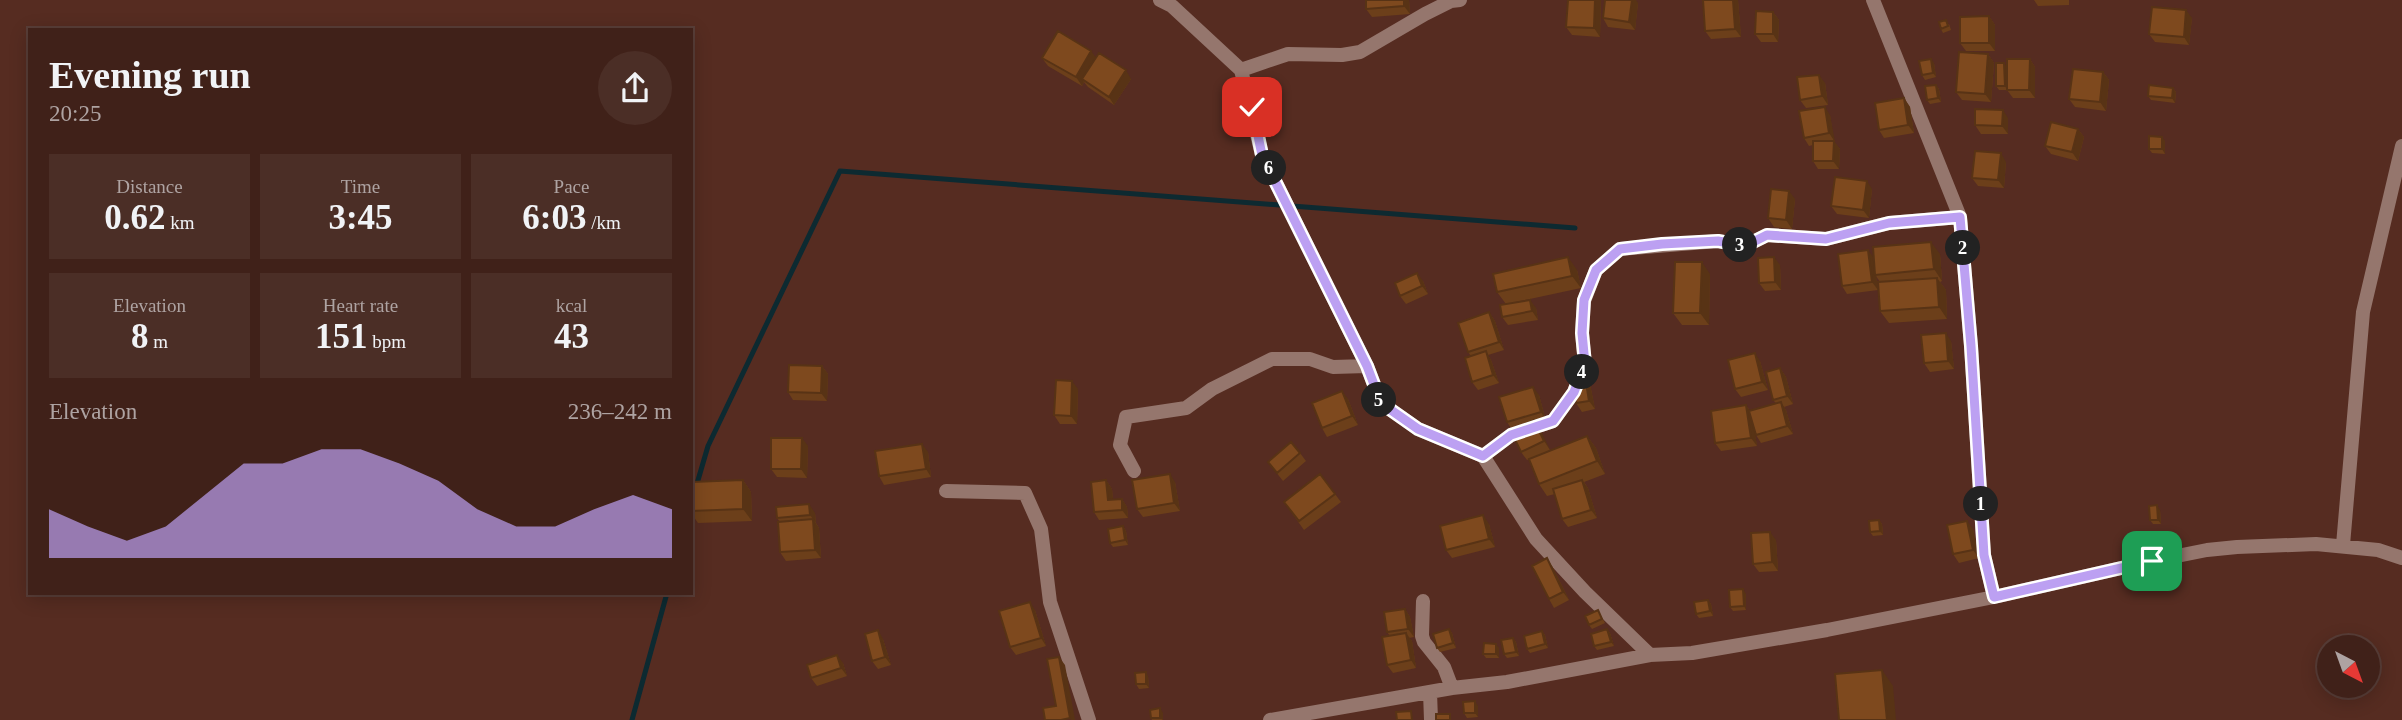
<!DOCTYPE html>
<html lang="en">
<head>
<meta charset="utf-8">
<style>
	body { margin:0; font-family:Georgia,serif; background:#4b2e26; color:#f1f3f6; height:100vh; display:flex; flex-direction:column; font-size:26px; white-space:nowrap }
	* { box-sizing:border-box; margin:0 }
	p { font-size:23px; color:#aea3a2 }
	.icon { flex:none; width:38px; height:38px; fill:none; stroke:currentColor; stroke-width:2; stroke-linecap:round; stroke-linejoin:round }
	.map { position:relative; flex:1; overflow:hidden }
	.sheet { position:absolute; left:28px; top:28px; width:665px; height:567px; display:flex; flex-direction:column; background:#402119; border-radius:0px; box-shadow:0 4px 18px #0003,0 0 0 2px #593e38 }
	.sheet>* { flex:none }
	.needle { width:46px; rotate:139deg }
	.fabs { position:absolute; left:2317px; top:635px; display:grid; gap:14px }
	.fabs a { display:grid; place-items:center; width:63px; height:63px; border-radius:50%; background:#402119; box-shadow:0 4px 18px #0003,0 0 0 2px #593e38; font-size:35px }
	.pin { position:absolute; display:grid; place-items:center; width:60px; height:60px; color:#fff; margin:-30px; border-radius:14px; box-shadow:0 4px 10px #0006 }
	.km { position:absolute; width:35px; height:35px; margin:-18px; border-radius:50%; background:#222; color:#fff; font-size:19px; line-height:35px; text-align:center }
	.round { display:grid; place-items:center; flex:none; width:74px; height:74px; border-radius:37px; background:#4b2e26 }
	.head { display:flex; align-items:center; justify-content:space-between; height:119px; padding:0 21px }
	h1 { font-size:38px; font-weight:700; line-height:52px }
	.stats { display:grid; grid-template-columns:repeat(3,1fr); gap:10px; height:119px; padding:7px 21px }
	.stats div { display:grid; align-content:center; border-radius:0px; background:#4b2e26; text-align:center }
	.stats b { font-size:35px; font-weight:700 }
	.stats small { font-size:19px; font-weight:400 }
	.stats p { font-size:19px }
	.chart { height:196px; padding:14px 21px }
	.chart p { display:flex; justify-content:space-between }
	.chart svg { width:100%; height:126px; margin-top:7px; fill:#bca0f2; opacity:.7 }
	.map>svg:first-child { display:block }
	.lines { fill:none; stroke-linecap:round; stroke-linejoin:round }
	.stream { stroke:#0d2a31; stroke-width:5 }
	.minor { stroke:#95766d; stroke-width:14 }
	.wall { fill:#6c3f1a }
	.shaded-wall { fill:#583315 }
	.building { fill:#7e491e; stroke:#583315; stroke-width:2 }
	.route-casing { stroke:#fff; stroke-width:14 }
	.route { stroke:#bca0f2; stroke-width:9 }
</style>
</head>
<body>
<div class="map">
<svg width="2402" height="720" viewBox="0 0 2402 720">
	<rect width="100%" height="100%" fill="#562c21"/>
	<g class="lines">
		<path class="stream" d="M696 487 708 446 840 171 1575 228
			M632 720 667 593"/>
		<path class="minor" d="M1160 0 1172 6 1241 70 1262 155 1367 366 1381 403 1418 429 1483 456 1536 539 1585 592 1650 655
			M1873 0 1960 217 1971 346 1984 555 1994 597
			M1241 70 1288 54 1342 55 1360 52 1425 14 1451 1 1460 0
			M1483 456 1511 435 1553 421 1574 392 1585 364 1582 333 1584 301 1596 270 1620 249 1718 241 1745 246 1767 235 1826 239 1889 223 1960 217
			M1134 471 1120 445 1126 417 1186 408 1212 389 1272 359H1310L1333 367 1367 366
			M946 491 1025 493 1041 529 1050 602 1089 720
			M2343 545 2363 312 2402 146
			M1423 601 1422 636 1424 642 1444 667 1452 688
			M1430 692 1431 720
			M1270 720 1452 688 1507 682 1650 655 1692 653 1827 630 1994 597 2152 561 2207 550 2237 547 2316 544 2378 550 2402 558"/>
	</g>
	<path class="wall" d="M1409 0 1410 14 1372 17 1366 9Z
		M1601 0 1600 37 1572 35 1566 27Z
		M1738 0 1741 37 1711 39 1705 31Z
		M2034 0H2069V5L2038 6Z
		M1638 3 1635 30 1608 27 1603 18Z
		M1773 12 1779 20 1778 42H1761L1755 34Z
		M1989 16 1995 25V51H1966L1960 43Z
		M2192 18 2189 45 2155 42 2149 34Z
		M1949 24 1951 30 1943 33 1941 29Z
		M1988 54 1994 63 1991 102 1962 100 1956 92Z
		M1042 58H1096L1131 79 1114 105 1088 87 1084 82 1082 86 1048 66Z
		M2030 59 2035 67V98H2013L2007 90H1999L1996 86 2007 66Z
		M1934 63 1936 77 1925 80 1922 75Z
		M2103 72 2109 80 2106 111 2075 107 2069 99Z
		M1825 83 1828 105 1806 108 1800 100Z
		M1936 85 1939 89 1941 102 1930 104 1927 100Z
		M2173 88 2176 92 2175 103 2151 100 2148 96Z
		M1904 98 1910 107 1914 133 1884 138 1879 130Z
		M1830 115 1834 142 1840 149 1839 169H1818L1813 161V145L1809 146 1804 138Z
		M2008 118V134H1981L1975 125Z
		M2078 129 2084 137 2078 161 2051 154 2045 146Z
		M2165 141V154L2152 153 2149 149Z
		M2006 162 2004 188 1978 186 1972 178Z
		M1872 189 1869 218 1837 214 1831 206Z
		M1795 199 1792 229 1774 227 1768 218Z
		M1940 254 1942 281 1940 282 1946 290 1947 319 1889 323 1880 311V282L1876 276 1878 290 1847 294 1842 286 1874 258Z
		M1780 265 1781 290 1765 291 1759 283Z
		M1577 270 1581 288 1506 304 1497 292Z
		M1710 274 1709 325H1682L1673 313Z
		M1423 281 1428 294 1406 304 1400 296Z
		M1536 308 1538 320 1508 325 1502 317Z
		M1489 312 1495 321 1504 350 1488 355 1491 360 1499 383 1478 390 1472 382 1471 356 1468 352Z
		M1951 341 1954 369 1930 372 1924 363Z
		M1760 361 1768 390 1741 397 1735 389Z
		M822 366 828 374 827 401 793 400 788 392Z
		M1780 368 1786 377 1793 404 1784 407 1786 410 1793 434 1761 443 1756 435 1754 430 1757 446 1721 451 1715 443 1746 405 1750 411 1776 403 1773 400Z
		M1590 384 1595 409 1582 412 1576 403Z
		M1078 389 1077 424H1060L1054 415Z
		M1539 395 1546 421 1536 424 1550 450 1530 459 1587 436 1596 448 1605 474 1584 482 1588 488 1597 518 1568 527 1562 519 1555 494 1547 496 1539 484 1529 459 1527 460 1521 452 1513 431 1507 422Z
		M1348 399 1358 425 1327 437 1322 428Z
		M808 446 807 478 777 477 771 469Z
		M928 452 931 477 884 485 879 476Z
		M1300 453 1306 461 1283 481 1268 462Z
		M1320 474 1341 502 1304 530 1284 502Z
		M743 480 751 492 752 521 698 523 691 513V482Z
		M1106 480 1112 489 1113 500 1122 499 1127 507 1128 518 1099 520 1094 512Z
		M1175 482 1180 511 1143 517 1137 509Z
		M2160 510 2161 524H2153L2150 520Z
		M815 513 816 523 819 528 821 558 786 561 780 552V522L777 518Z
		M1879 520 1882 524 1883 535 1873 536 1870 532Z
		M1489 524 1495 547 1452 558 1446 550Z
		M1123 526 1126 531 1128 545 1113 547 1110 543Z
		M1973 529 1979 558 1959 563 1953 554Z
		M1776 540 1778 571 1759 572 1753 564Z
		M1552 566 1569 600 1554 608 1549 599Z
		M1746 594V610L1733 611 1730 607Z
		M1708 600 1711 604 1713 616 1699 618 1696 614Z
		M1405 609 1410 617 1414 637 1409 638 1412 641 1416 668 1393 673 1387 665 1390 636 1387 632Z
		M1035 610 1046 646 1016 655 1010 647Z
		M1598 610 1605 623 1592 629 1589 625Z
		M1449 629 1452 633 1456 648 1440 652 1437 648Z
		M1607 629 1610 633 1614 646 1597 650 1594 646Z
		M1542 631 1545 635 1548 648 1530 653 1527 649Z
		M1513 638 1516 642 1519 656 1507 658 1504 654Z
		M883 639 891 665 878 669 872 661Z
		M1499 648V658H1486L1483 654Z
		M843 663 847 676 817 686 811 678Z
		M1148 676 1149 688 1139 689 1136 684Z
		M1478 706V717L1467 718 1464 713Z
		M1163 713V720H1152L1151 718Z"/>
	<path class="shaded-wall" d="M1404 0H1409L1410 14 1404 6Z
		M1595 0H1601L1600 37 1594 28Z
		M1632 0H1636L1638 3 1635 30 1629 22Z
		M1733 0H1738L1741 37 1735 29Z
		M2186 10 2192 18 2189 45 2184 37Z
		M1773 12 1779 20 1778 42 1773 34Z
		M1989 16 1995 25V51L1989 43Z
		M1091 51 1097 59 1082 79 1084 82 1082 86 1076 77Z
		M1988 54 1994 63 1991 102 1985 94Z
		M1931 59 1934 63 1936 77 1933 73Z
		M2030 59 2035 67V98L2029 90Z
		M2004 63 2007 67V90L2005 86Z
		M1126 70 1131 79 1114 105 1109 97Z
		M2103 72 2109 80 2106 111 2100 102Z
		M1819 75 1825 83 1828 105 1822 96Z
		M1936 85 1939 89 1941 102 1938 98Z
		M2173 88 2176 92 2175 103 2172 98Z
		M1904 98 1910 107 1914 133 1908 125Z
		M1825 107 1830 115 1835 142 1829 133Z
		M2003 110 2008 118V134L2002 126Z
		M2078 129 2084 137 2078 161 2072 152Z
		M2162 137 2165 141V154L2162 149Z
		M1834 141 1840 149 1839 169 1833 161Z
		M2001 153 2006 162 2004 188 1998 180Z
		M1867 181 1872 189 1869 218 1863 210Z
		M1789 191 1795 199 1792 229 1786 220Z
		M1931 242 1940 254 1942 281 1934 269Z
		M1868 250 1874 258 1878 290 1872 282Z
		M1568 257 1577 270 1581 288 1572 276Z
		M1774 257 1780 265 1781 290 1775 282Z
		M1702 262 1710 274 1709 325 1700 313Z
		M1417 273 1423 281 1428 294 1422 286Z
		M1937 278 1946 290 1947 319 1939 307Z
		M1530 300 1536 308 1538 320 1532 311Z
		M1489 312 1495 321 1504 350 1499 342Z
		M1946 333 1951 341 1954 369 1948 361Z
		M1486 351 1491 360 1499 383 1493 375Z
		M1755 353 1760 361 1768 390 1762 382Z
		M822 366 828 374 827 401 821 393Z
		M1780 368 1786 377 1793 404 1787 396Z
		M1585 376 1590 384 1595 409 1589 401Z
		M1072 381 1078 389 1077 424 1071 416Z
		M1533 387 1539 395 1546 421 1541 412Z
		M1342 391 1348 399 1358 425 1352 416Z
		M1781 402 1786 410 1793 434 1787 426Z
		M1746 405 1752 414 1757 446 1751 438Z
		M1534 420 1540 429 1550 450 1544 441Z
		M1587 436 1596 448 1605 474 1597 461Z
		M802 438 808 446 807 478 801 469Z
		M922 444 928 452 931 477 926 469Z
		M1170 474 1175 482 1180 511 1174 503Z
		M743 480 751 492 752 521 743 509Z
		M1106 480 1112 489 1114 508 1108 500Z
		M1582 480 1588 488 1597 518 1591 510Z
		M1122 499 1127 507 1128 518 1122 510Z
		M809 504 815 513 816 523 810 515Z
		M2157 505 2160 510 2161 524 2158 520Z
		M1483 515 1489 524 1495 547 1489 539Z
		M813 519 819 528 821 558 815 550Z
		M1879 520 1882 524 1883 535 1880 531Z
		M1967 521 1973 529 1979 558 1973 550Z
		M1123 526 1126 531 1128 545 1125 540Z
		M1770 532 1776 540 1778 571 1772 562Z
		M1547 558 1552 566 1569 600 1563 592Z
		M1743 589 1746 594V610L1744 606Z
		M1708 600 1711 604 1713 616 1710 611Z
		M1030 602 1035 610 1046 646 1041 638Z
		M1405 609 1410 617 1414 637 1408 629Z
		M1449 629 1452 633 1456 648 1453 643Z
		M1607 629 1610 633 1614 646 1611 642Z
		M878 630 883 639 891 665 885 657Z
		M1542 631 1545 635 1548 648 1545 644Z
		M1406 633 1412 641 1416 668 1411 660Z
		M1513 638 1516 642 1519 656 1516 652Z
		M1496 644 1499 648V658L1496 654Z
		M837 655 843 663 847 676 841 668Z
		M1059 657 1065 665 1075 720H1071L1070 718Z
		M1882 670 1893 686 1896 720H1887Z
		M1146 672 1148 676 1149 688 1146 684Z
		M1475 701 1478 706V717L1475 713Z
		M1160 708 1163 713V720L1160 718Z"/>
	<path class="building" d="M1366 0H1404V6L1366 9Z
		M1568 0H1595L1594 28 1566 27Z
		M1605 0H1632L1629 22 1603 18Z
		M1703 0H1733L1735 29 1705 31Z
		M2152 7 2186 10 2184 37 2149 34Z
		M1756 11 1773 12V34H1755Z
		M1989 16V43H1960V17Z
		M1946 20 1948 26 1941 29 1939 22Z
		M1058 31 1091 51 1076 77 1042 58Z
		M1959 52 1988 54 1985 94 1956 92Z
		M1099 53 1126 70 1109 97 1082 79Z
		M1931 59 1933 73 1922 75 1919 61Z
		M2007 59H2030L2029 90H2007Z
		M1996 63H2004L2005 86H1996Z
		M2073 69 2103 72 2100 102 2069 99Z
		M1819 75 1822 96 1800 100 1797 77Z
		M1936 85 1938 98 1927 100 1925 86Z
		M2149 85 2173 88 2172 98 2148 96Z
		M1904 98 1908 125 1879 130 1875 103Z
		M1825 107 1829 133 1804 138 1799 111Z
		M1975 109 2003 110 2002 126 1975 125Z
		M2051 122 2078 129 2072 152 2045 146Z
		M2149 136 2162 137V149H2149Z
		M1813 141H1834L1833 161H1813Z
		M1975 151 2001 153 1998 180 1972 178Z
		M1835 177 1867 181 1863 210 1831 206Z
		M1771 189 1789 191 1786 220 1768 218Z
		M1931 242 1934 269 1875 275 1873 247Z
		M1868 250 1872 282 1842 286 1838 254Z
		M1568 257 1572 276 1497 292 1493 274Z
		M1774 257 1775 282 1759 283 1758 258Z
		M1675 262H1702L1700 313H1673Z
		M1417 273 1422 286 1400 296 1395 283Z
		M1937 278 1939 307 1880 311 1878 282Z
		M1530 300 1532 311 1502 317 1500 305Z
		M1489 312 1499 342 1468 352 1458 323Z
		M1946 333 1948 361 1924 363 1921 335Z
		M1486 351 1493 375 1472 382 1465 358Z
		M1755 353 1762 382 1735 389 1728 360Z
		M789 365 822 366 821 393 788 392Z
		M1780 368 1787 396 1773 400 1766 372Z
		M1585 376 1589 401 1576 403 1572 379Z
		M1056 380 1072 381 1071 416 1054 415Z
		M1533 387 1541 412 1507 422 1499 397Z
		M1342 391 1352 416 1322 428 1312 403Z
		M1781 402 1787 426 1756 435 1749 411Z
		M1746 405 1751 438 1715 443 1711 411Z
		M1534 420 1544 441 1521 452 1511 431Z
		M1587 436 1597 461 1539 484 1529 459Z
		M771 438H802L801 469H771Z
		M1291 442 1300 453 1277 473 1268 462Z
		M922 444 926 469 879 476 875 451Z
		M1170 474 1174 503 1137 509 1132 480Z
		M1320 474 1335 494 1299 521 1284 502Z
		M743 480V509L691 511V482Z
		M1106 480 1108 500 1122 499V510L1094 512 1091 482Z
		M1582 480 1591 510 1562 519 1553 489Z
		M809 504 810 515 777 518 776 507Z
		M2157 505 2158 520H2150L2149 506Z
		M1483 515 1489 539 1446 550 1440 526Z
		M813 519 815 550 780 552 778 522Z
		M1879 520 1880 531 1870 532 1869 521Z
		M1967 521 1973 550 1953 554 1947 525Z
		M1123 526 1125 540 1110 543 1108 529Z
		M1770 532 1772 562 1753 564 1751 533Z
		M1547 558 1563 592 1549 599 1532 566Z
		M1743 589 1744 606 1730 607 1729 590Z
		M1708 600 1710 611 1696 614 1694 602Z
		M1030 602 1041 638 1010 647 999 611Z
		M1405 609 1408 629 1387 632 1384 612Z
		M1598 610 1602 619 1589 625 1585 616Z
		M1449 629 1453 643 1437 648 1433 634Z
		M1607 629 1611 642 1594 646 1591 634Z
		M878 630 885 657 872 661 865 634Z
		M1542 631 1545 644 1527 649 1524 636Z
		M1406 633 1411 660 1387 665 1382 637Z
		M1513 638 1516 652 1504 654 1501 640Z
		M1484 643 1496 644V654H1483Z
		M837 655 841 668 811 678 807 665Z
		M1059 657 1070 718 1061 720H1045L1043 708 1056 706 1047 659Z
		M1882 670 1887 720H1839L1835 674Z
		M1146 672V684H1136L1135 673Z
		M1475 701V713H1464L1463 702Z
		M1160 708V718H1151L1150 710Z
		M1411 711 1412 720H1397L1396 712Z
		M1436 714H1450V720H1436Z"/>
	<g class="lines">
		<g class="route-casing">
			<path id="route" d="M1252 107 1262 155 1367 366 1381 403 1418 429 1483 456 1511 435 1553 421 1574 392 1585 364 1582 333 1584 300 1596 270 1620 249 1662 244 1718 241 1745 246 1767 235 1826 239 1889 223 1960 217 1971 346 1984 555 1994 597 2152 561"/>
		</g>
		<use href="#route" class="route"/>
	</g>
</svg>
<div class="fabs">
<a><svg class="needle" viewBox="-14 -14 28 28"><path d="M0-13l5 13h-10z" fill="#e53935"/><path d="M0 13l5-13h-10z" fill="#aea3a2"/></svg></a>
</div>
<div class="pin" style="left:2152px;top:561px;background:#1e9e55"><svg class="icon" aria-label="arrive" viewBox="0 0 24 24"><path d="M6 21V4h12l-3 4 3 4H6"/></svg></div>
<div class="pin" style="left:1252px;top:107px;background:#d93025"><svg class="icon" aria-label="check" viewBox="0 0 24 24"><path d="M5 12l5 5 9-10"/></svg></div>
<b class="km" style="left:1981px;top:504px">1</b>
<b class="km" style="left:1963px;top:248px">2</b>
<b class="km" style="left:1740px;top:245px">3</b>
<b class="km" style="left:1582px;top:372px">4</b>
<b class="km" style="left:1379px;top:400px">5</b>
<b class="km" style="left:1269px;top:168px">6</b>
<section class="sheet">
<div class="head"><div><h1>Evening run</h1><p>20:25</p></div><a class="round"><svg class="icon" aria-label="share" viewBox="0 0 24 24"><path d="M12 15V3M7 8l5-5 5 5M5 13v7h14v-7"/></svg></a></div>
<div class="stats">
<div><p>Distance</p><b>0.62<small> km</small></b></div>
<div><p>Time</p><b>3:45</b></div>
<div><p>Pace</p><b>6:03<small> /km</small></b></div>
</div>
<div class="stats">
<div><p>Elevation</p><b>8<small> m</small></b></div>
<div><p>Heart rate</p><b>151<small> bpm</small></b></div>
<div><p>kcal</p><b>43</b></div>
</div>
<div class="chart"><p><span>Elevation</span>236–242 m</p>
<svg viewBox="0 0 160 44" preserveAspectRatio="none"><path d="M0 44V27L10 33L20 38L30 33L40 22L50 11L60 11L70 6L80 6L90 11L100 17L110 27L120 33L130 33L140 27L150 22L160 27V44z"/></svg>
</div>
</section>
</div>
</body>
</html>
